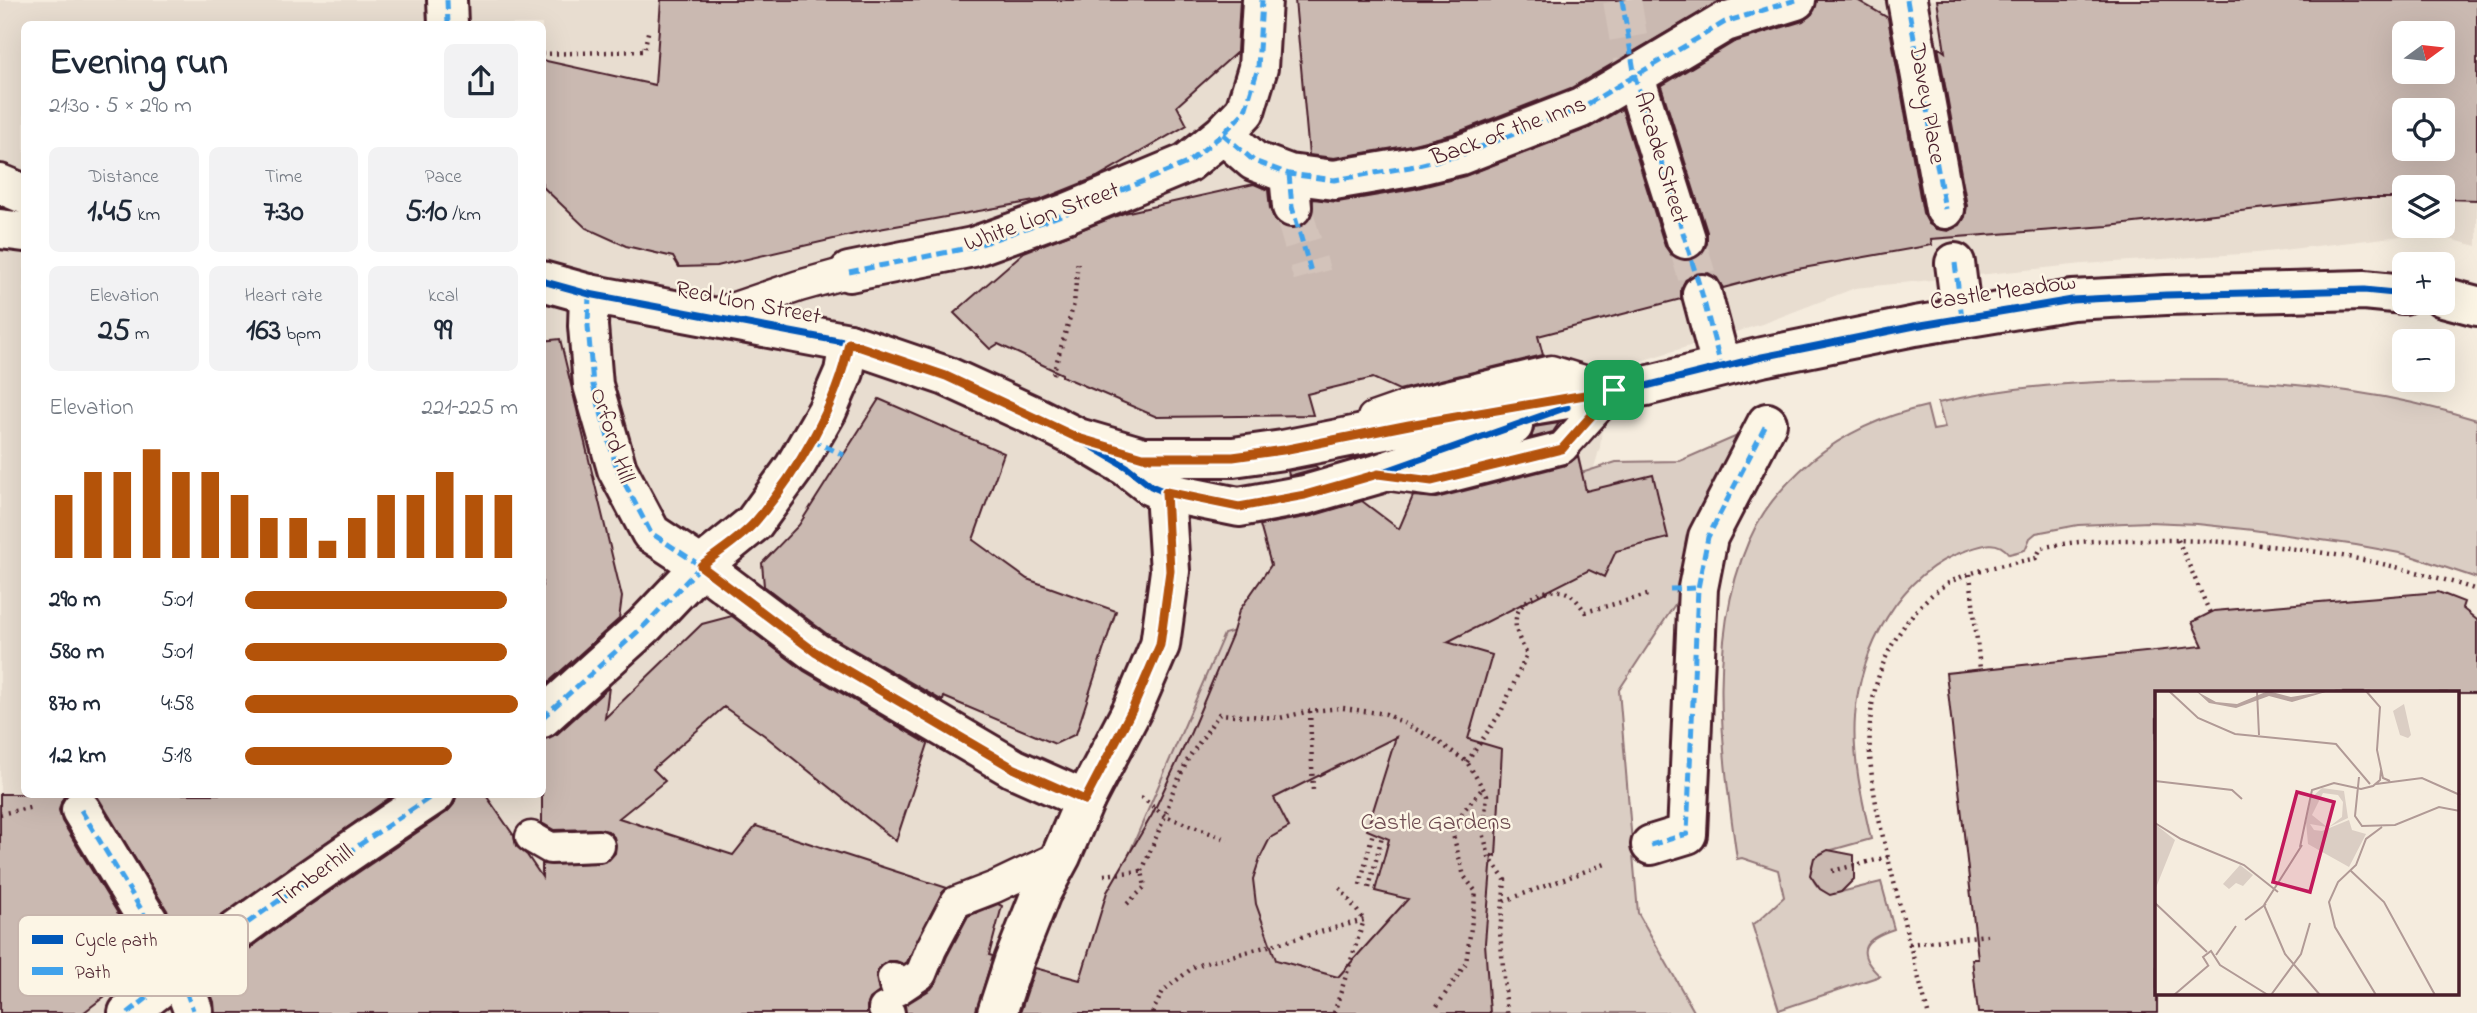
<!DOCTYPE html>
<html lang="en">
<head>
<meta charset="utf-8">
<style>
	body { margin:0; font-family:"Indie Flower",sans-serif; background:#f2f2f3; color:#1f2937; height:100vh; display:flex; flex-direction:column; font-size:26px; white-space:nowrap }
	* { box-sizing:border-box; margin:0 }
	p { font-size:23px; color:#747a83 }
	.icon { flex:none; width:38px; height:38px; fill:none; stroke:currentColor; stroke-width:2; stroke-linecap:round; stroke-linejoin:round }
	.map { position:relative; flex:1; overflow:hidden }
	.drawer { position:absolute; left:21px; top:21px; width:525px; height:777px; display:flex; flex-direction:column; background:#fff; border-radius:10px; box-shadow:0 7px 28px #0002 }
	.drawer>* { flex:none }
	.needle { width:46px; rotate:75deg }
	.tools { position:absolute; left:2392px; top:21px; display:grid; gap:14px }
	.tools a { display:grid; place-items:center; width:63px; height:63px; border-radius:10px; background:#fff; box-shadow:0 7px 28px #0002; font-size:35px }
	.pin { position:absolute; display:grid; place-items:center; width:60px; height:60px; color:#fff; margin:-30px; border-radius:14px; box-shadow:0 4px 10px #0006 }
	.round { display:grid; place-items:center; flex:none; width:74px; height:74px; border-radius:10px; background:#f2f2f3 }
	.overview { display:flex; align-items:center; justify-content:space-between; height:119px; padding:0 28px }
	h1 { font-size:38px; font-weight:800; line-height:52px }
	.figures { display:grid; grid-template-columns:repeat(3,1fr); gap:10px; height:119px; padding:7px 28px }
	.figures div { display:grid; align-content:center; border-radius:10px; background:#f2f2f3; text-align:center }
	.figures b { font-size:30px; font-weight:800 }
	.figures small { font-size:19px; font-weight:400 }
	.figures p { font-size:19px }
	.chart { height:196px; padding:14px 28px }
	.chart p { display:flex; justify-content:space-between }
	.chart svg { width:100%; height:126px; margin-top:7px; stroke:#b45309; stroke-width:6 }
	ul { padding:0 28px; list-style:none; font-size:23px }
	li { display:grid; grid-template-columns:112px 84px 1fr; align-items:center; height:52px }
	li i { height:18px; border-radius:9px; background:#b45309 }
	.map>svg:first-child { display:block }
	.built { fill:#e8ddd0; fill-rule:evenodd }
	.green { fill:#dbcec4; stroke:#927678; stroke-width:2 }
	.building { fill:#cab9b1; stroke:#4a1f2b; stroke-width:2; fill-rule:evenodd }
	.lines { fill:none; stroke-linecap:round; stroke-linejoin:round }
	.pedestrian-tunnel { stroke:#d3c3ba; stroke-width:38; stroke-dasharray:38 19; stroke-linecap:butt }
	.service-casing { stroke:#4a1f2b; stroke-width:35 }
	.pedestrian-casing { stroke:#4a1f2b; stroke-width:44 }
	.minor-casing { stroke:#4a1f2b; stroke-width:44 }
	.tertiary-casing { stroke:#4a1f2b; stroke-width:44 }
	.path { stroke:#4a1f2b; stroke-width:4.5; stroke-dasharray:2 5; stroke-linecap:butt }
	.service { stroke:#fcf5e5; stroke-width:30 }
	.pedestrian { stroke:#fcf5e5; stroke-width:38 }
	.minor { stroke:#fcf5e5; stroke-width:38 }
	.tertiary { stroke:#fcf5e5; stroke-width:38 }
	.quiet { stroke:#40a2eb; stroke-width:5; stroke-dasharray:10 5; stroke-linecap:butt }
	.cycleway-casing { stroke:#fcf5e5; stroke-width:11 }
	.cycleway { stroke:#0057b8; stroke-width:7 }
	.route-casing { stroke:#fff; stroke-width:14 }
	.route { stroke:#b45309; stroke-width:9 }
	.labels { text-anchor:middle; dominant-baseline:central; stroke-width:5; stroke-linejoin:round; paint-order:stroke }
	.street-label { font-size:24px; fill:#4a1f2b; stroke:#fcf5e5 }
	.park-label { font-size:24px; fill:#6e4b51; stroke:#fcf5e5 }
	.inset-road { fill:none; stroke:#b19a96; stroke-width:2 }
	.view { fill:#c2185b; fill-opacity:0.15; stroke:#c2185b; stroke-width:3.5 }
	.inset-edge { fill:none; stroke:#4a1f2b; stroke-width:3.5 }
	.key { fill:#fcf5e5; stroke:#c7b5ad; stroke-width:2 }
	.key-label { font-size:19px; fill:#4a1f2b }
</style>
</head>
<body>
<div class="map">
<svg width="2477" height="1013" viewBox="0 0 2477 1013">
	<rect width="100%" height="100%" fill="#f5ecde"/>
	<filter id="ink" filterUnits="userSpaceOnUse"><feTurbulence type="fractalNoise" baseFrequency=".0143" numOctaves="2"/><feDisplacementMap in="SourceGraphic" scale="14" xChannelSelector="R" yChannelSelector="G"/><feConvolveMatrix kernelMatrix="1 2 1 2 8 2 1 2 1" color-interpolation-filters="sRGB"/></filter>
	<g filter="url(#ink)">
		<path class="built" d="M0 0H2477V246L2427 233 2257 253 2083 264 1855 288 1762 324 1608 371 1600 447 1524 709 1501 1013H0ZM24 24H542V794H24ZM2404 33H2443V72H2404ZM2404 110H2443V149H2404ZM2404 187H2443V226H2404Z"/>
		<path class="green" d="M2216 380C2305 383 2391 393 2477 420V578L2405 554 2356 545 2253 530 2197 524 2149 522 2078 525 2036 533 2030 538 2025 550 2009 554C1997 538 1982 545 1965 551 1900 572 1859 651 1855 717 1852 757 1862 800 1871 839L1821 853C1803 867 1812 891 1833 894L1881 882 1894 929C1864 939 1853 951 1880 976L1779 1010 1752 924 1757 922 1784 897 1778 870 1742 858 1737 859C1722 752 1704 624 1757 524 1771 499 1791 478 1812 460 1845 433 1886 415 1927 406L1933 430 1945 428 1938 403C2030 381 2122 380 2216 380Z
			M1767 423 1772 456 1619 690 1638 913 1695 1013H1068L1104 912 1224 634 1307 610 1465 510 1616 462 1680 461Z"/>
		<path class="building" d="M661 0H1240L1237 52 1177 106 1187 125 1097 177 1040 200 868 231 717 266 679 267 673 257 626 246 586 228 542 186V60L655 85Z
			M1295 0H1722L1571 88 1453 134 1406 146 1334 158 1309 155Z
			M1817 0H1857L1888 18 1923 213 1929 224 1937 229 1948 231 1960 225 1965 217 1967 206 1938 47 1945 52 1937 0H2477V200L2443 199V187H2404V198H2357L2108 226 1931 239 1932 245 1792 270 1723 288 1717 278 1708 273H1697L1686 279 1681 289V299L1538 336 1543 355 1399 390 1373 378 1307 394 1313 415 1157 417 1062 376V374L998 344 990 349 954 313 1024 252 1124 213 1254 184 1268 190 1270 209 1275 220 1283 227 1295 229 1305 224 1311 217 1313 199 1338 202 1414 189 1465 176 1589 128 1622 109 1665 246 1672 256 1681 260H1693L1703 253 1707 244V232L1661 86 1734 42 1803 21 1812 14ZM2404 33H2443V72H2404ZM2404 110H2443V149H2404Z
			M560 339 622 597 619 619 542 688V341Z
			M879 399 1004 453 973 540 1027 579 1116 611 1076 734 1055 744 944 697 943 701 827 634 764 586 762 563 799 525Z
			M1559 423 1553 432 1531 438 1534 427Z
			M1578 456 1586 491 1653 475 1668 538 1616 551 1604 577 1589 570 1447 642 1492 655 1468 739 1502 749 1496 856 1492 855 1485 943 1490 1013H1020L1035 968 1080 980 1107 892 1152 815 1191 732 1232 635 1239 611 1271 565 1260 525 1311 516 1362 501 1399 529 1413 496 1436 498 1566 465ZM1396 737 1367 830 1389 839 1375 891 1408 899 1338 977 1276 960 1256 904 1253 879 1260 858 1270 838 1289 827 1274 798Z
			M1315 466 1318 468 1289 476 1288 471Z
			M2438 592 2464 602 2462 608 2477 620V693H2157V1013H1978L1972 959H1978L1946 673 2203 646 2192 622 2214 611Z
			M732 616 804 671 928 744 896 841 764 735 724 707 653 769 665 781 619 818 733 855 756 826 947 888 941 894 907 962 904 964 896 961H888L880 967 876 975 879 992 870 999 867 1006V1013H215L214 1002 206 981 291 918 447 812 454 804 457 794H485L514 836 516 846 527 855 542 877V864L551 865 600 863 609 860 615 853 616 845 614 837 608 831 598 829 554 830 542 823V739L557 734 609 687 605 718 702 624Z
			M0 794H66L62 800 59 810 62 821 148 963 83 1013H0Z
			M95 794H395L186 941Z
			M1828 850 1854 855V879L1841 892 1830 895 1820 889 1810 875 1814 858Z
			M998 904 1002 906 989 955 993 956 976 1013H906L905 1005 931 989 937 981 947 956 968 916Z"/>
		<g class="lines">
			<path class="pedestrian-tunnel" d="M1622 0 1635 77
				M1292 207 1312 275
				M1686 239 1702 294"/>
			<g class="service-casing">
				<path id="service" d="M711 316 799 286 849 272
					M1373 418 1410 405 1551 371 1614 390 1562 448 1432 481 1381 474
					M531 837 550 848 599 846
					M893 978 897 990 921 974 931 949 956 902 995 887 1061 856
					M884 1009 889 1013"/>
			</g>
			<g class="pedestrian-casing">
				<path id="pedestrian" d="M447 0 448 24
					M1907 0 1945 209
					M1635 77 1686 239
					M1223 134 1254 161 1289 174 1334 180 1410 167 1460 155 1581 108 1725 22 1796 0
					M1289 174 1292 207
					M1955 263 1962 318
					M849 272 973 247 1067 213 1187 163 1223 134 1245 111 1258 68 1262 0
					M589 294 588 326 593 385 617 469 651 533 701 566 815 652 1013 768 1085 800 1132 710 1160 645 1170 571 1165 492
					M1702 294 1721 366
					M542 718 645 625 701 566 754 523 794 468 827 411 844 372 849 343
					M81 810 179 972 193 1010
					M1651 845 1687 834 1698 588 1708 537 1767 423
					M128 1013C226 935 330 864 435 794"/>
			</g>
			<g class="minor-casing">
				<path id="minor" d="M997 1013 1014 961 1041 893 1061 856 1085 800"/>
			</g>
			<g class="tertiary-casing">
				<path id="tertiary" d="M0 184 24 194
					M0 229 24 232
					M542 281 589 294 849 343 946 376 1036 417 1078 438 1127 467 1151 486 1165 492 1239 507 1305 495 1378 474 1513 426
					M2443 297 2477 306
					M1078 438 1143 457H1233L1283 450 1409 425 1646 386 1762 357 1915 326 2072 300 2166 295 2364 290 2404 294"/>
			</g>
			<path class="path" d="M542 54 644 51 649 28
				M1053 374 1074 304 1078 260
				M2178 540 2210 613
				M1970 574 1980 669
				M1310 711 1313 792
				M1467 762 1501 712 1527 654C1521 643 1514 631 1516 618 1519 600 1544 588 1560 591 1572 592 1579 603 1585 612L1651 594
				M1141 797 1165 816 1228 840
				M0 814 33 807
				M1142 871 1165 816 1173 791 1188 759 1219 714 1280 718 1310 711 1343 708 1386 714 1433 738 1467 762 1487 795 1483 832 1489 857 1505 880 1500 932 1507 1013
				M1832 871 1888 857
				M1104 875 1142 871 1145 887 1127 904
				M1360 885 1373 832
				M1340 888 1364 920
				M1369 888 1382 836
				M1504 901 1608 863
				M1909 944 1987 935
				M1437 1006 1466 963 1476 892 1464 876 1452 831 1464 810 1483 788
				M1152 1013 1163 991 1195 966 1364 920 1334 1013
				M1928 1013C1916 968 1904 923 1893 878 1873 798 1850 710 1898 635 1910 616 1925 598 1945 585 1971 569 2007 565 2036 558L2041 548C2076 540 2111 540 2147 540 2257 539 2373 555 2477 590"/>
			<use href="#service" class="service"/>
			<use href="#pedestrian" class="pedestrian"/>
			<use href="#minor" class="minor"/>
			<use href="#tertiary" class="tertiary"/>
			<path class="quiet" d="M447 0 448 24
				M1622 0 1635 77 1702 294 1721 366
				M1907 0 1945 209
				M1223 134 1254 161 1289 174 1334 180 1410 167 1460 155 1581 108 1725 22 1796 0
				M1289 174 1292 207 1312 275
				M1955 263 1962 318
				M849 272 973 247 1067 213 1187 163 1223 134 1245 111 1258 68 1262 0
				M589 294 588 326 593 385 617 469 651 533 701 566 815 652 1013 768 1085 800 1132 710 1160 645 1170 571 1165 492
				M811 440 844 455
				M1670 589 1698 588
				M542 718 645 625 701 566 754 523 794 468 827 411 844 372 849 343
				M81 810 179 972 193 1010
				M1651 845 1687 834 1698 588 1708 537 1767 423
				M128 1013C226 935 330 864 435 794"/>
			<g class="cycleway-casing">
				<path id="cycleway" d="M542 281 589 294 849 343 946 376 1036 417 1078 438 1127 467 1151 486 1165 492 1239 507 1305 495 1378 474 1567 407
					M1078 438 1143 457H1233L1283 450 1409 425 1646 386 1762 357 1915 326 2072 300 2166 295 2364 290 2404 294"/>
			</g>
			<use href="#cycleway" class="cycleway"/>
		</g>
	</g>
	<g class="lines" filter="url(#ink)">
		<g class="route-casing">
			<path id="route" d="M849 343 946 376 1078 438 1143 457H1233L1283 450 1409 425 1614 390 1562 449 1432 481 1378 474 1305 495 1239 507 1166 492 1170 571 1160 645 1132 710 1085 800 1013 768 815 652 701 566C718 552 740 539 755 522 797 473 837 406 849 343Z"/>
		</g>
		<use href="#route" class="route"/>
	</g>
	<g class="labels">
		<g class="street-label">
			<text transform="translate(1926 104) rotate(80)">Davey Place</text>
			<text transform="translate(1509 132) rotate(-20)">Back of the Inns</text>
			<text transform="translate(1660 158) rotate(73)">Arcade Street</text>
			<text transform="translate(1042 218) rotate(-20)">White Lion Street</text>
			<text transform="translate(2003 293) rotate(-8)">Castle Meadow</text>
			<text transform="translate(748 304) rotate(11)">Red Lion Street</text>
			<text transform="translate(611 436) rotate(72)">Orford Hill</text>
			<text transform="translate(314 877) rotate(-35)">Timberhill</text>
		</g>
		<g class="park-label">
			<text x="1436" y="823">Castle Gardens</text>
		</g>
	</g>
	<g transform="translate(2155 691)">
		<rect width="304" height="304" fill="#f5ecde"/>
		<path d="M249 13 256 44 253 47 245 44 238 20ZM167 97 189 100 193 127 174 136 187 126 188 111 183 104 168 102 157 124 172 136 155 133 159 139 167 140 194 129 197 139 211 143 194 176 153 153 151 131 156 107ZM0 133 20 149 0 199ZM85 174 98 184 88 195 81 192 74 198 68 193Z" fill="#dbcec4"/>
		<path d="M41 0 61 11 82 13 113 0 136 6 174 0 137 11 114 5 81 17 54 12Z" fill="#b8a39e"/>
		<path class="inset-road" d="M14 0 43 27 80 43 181 53 215 93M102 0 104 44M211 0 225 16 222 59 228 87 235 90M204 86 200 125 207 135 240 134 284 116 305 120M0 90 77 99 87 108M221 93 267 87 305 104M0 132 26 148 89 174 123 201M145 156 157 99 179 92 206 98 218 95 225 89 226 79M196 180 229 211 280 304M0 212 52 261M109 214 130 263 165 304M109 214 147 154M90 229 111 213M61 264 81 235M53 274 48 266 56 260 65 274 113 304M19 304 54 274M116 304 146 263 155 232M221 304 180 236 174 211 183 191 201 174 211 148 227 136"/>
		<path class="view" d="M142 101 179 111 155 201 118 191Z"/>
		<rect width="304" height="304" class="inset-edge"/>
	</g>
	<rect x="18" y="915" width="230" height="81" rx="10" class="key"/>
	<rect x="32" y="935" width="31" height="9" fill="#0057b8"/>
	<rect x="32" y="967" width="31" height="8" fill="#40a2eb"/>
	<g class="key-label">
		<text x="75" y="946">Cycle path</text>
		<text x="75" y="978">Path</text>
	</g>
</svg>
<div class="tools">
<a><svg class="needle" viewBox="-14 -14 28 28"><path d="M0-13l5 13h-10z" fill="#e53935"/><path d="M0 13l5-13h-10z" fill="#747a83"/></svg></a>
<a><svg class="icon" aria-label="locate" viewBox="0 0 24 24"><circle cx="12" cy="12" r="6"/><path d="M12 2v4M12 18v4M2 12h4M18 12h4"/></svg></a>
<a><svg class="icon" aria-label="layers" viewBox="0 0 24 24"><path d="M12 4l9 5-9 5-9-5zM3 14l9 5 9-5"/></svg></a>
<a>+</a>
<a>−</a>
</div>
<div class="pin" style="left:1614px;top:390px;background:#1e9e55"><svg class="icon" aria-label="arrive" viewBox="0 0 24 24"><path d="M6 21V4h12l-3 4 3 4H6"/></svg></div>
<section class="drawer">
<div class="overview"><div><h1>Evening run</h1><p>21:30 · 5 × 290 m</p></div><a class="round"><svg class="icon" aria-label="share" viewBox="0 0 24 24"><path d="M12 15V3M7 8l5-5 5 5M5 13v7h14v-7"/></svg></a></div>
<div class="figures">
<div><p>Distance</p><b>1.45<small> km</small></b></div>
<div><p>Time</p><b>7:30</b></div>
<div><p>Pace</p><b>5:10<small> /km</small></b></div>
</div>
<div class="figures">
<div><p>Elevation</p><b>25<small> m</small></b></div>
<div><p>Heart rate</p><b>163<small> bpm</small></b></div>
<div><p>kcal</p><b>99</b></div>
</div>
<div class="chart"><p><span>Elevation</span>221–225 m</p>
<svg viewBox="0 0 160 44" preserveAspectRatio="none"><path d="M5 44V22M15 44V14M25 44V14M35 44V6M45 44V14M55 44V14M65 44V22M75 44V30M85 44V30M95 44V38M105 44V30M115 44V22M125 44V22M135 44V14M145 44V22M155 44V22"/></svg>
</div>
<ul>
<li><b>290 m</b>5:01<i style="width:96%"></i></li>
<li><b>580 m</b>5:01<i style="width:96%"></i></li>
<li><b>870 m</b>4:58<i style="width:100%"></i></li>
<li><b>1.2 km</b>5:18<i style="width:76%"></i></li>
</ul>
</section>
</div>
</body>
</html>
